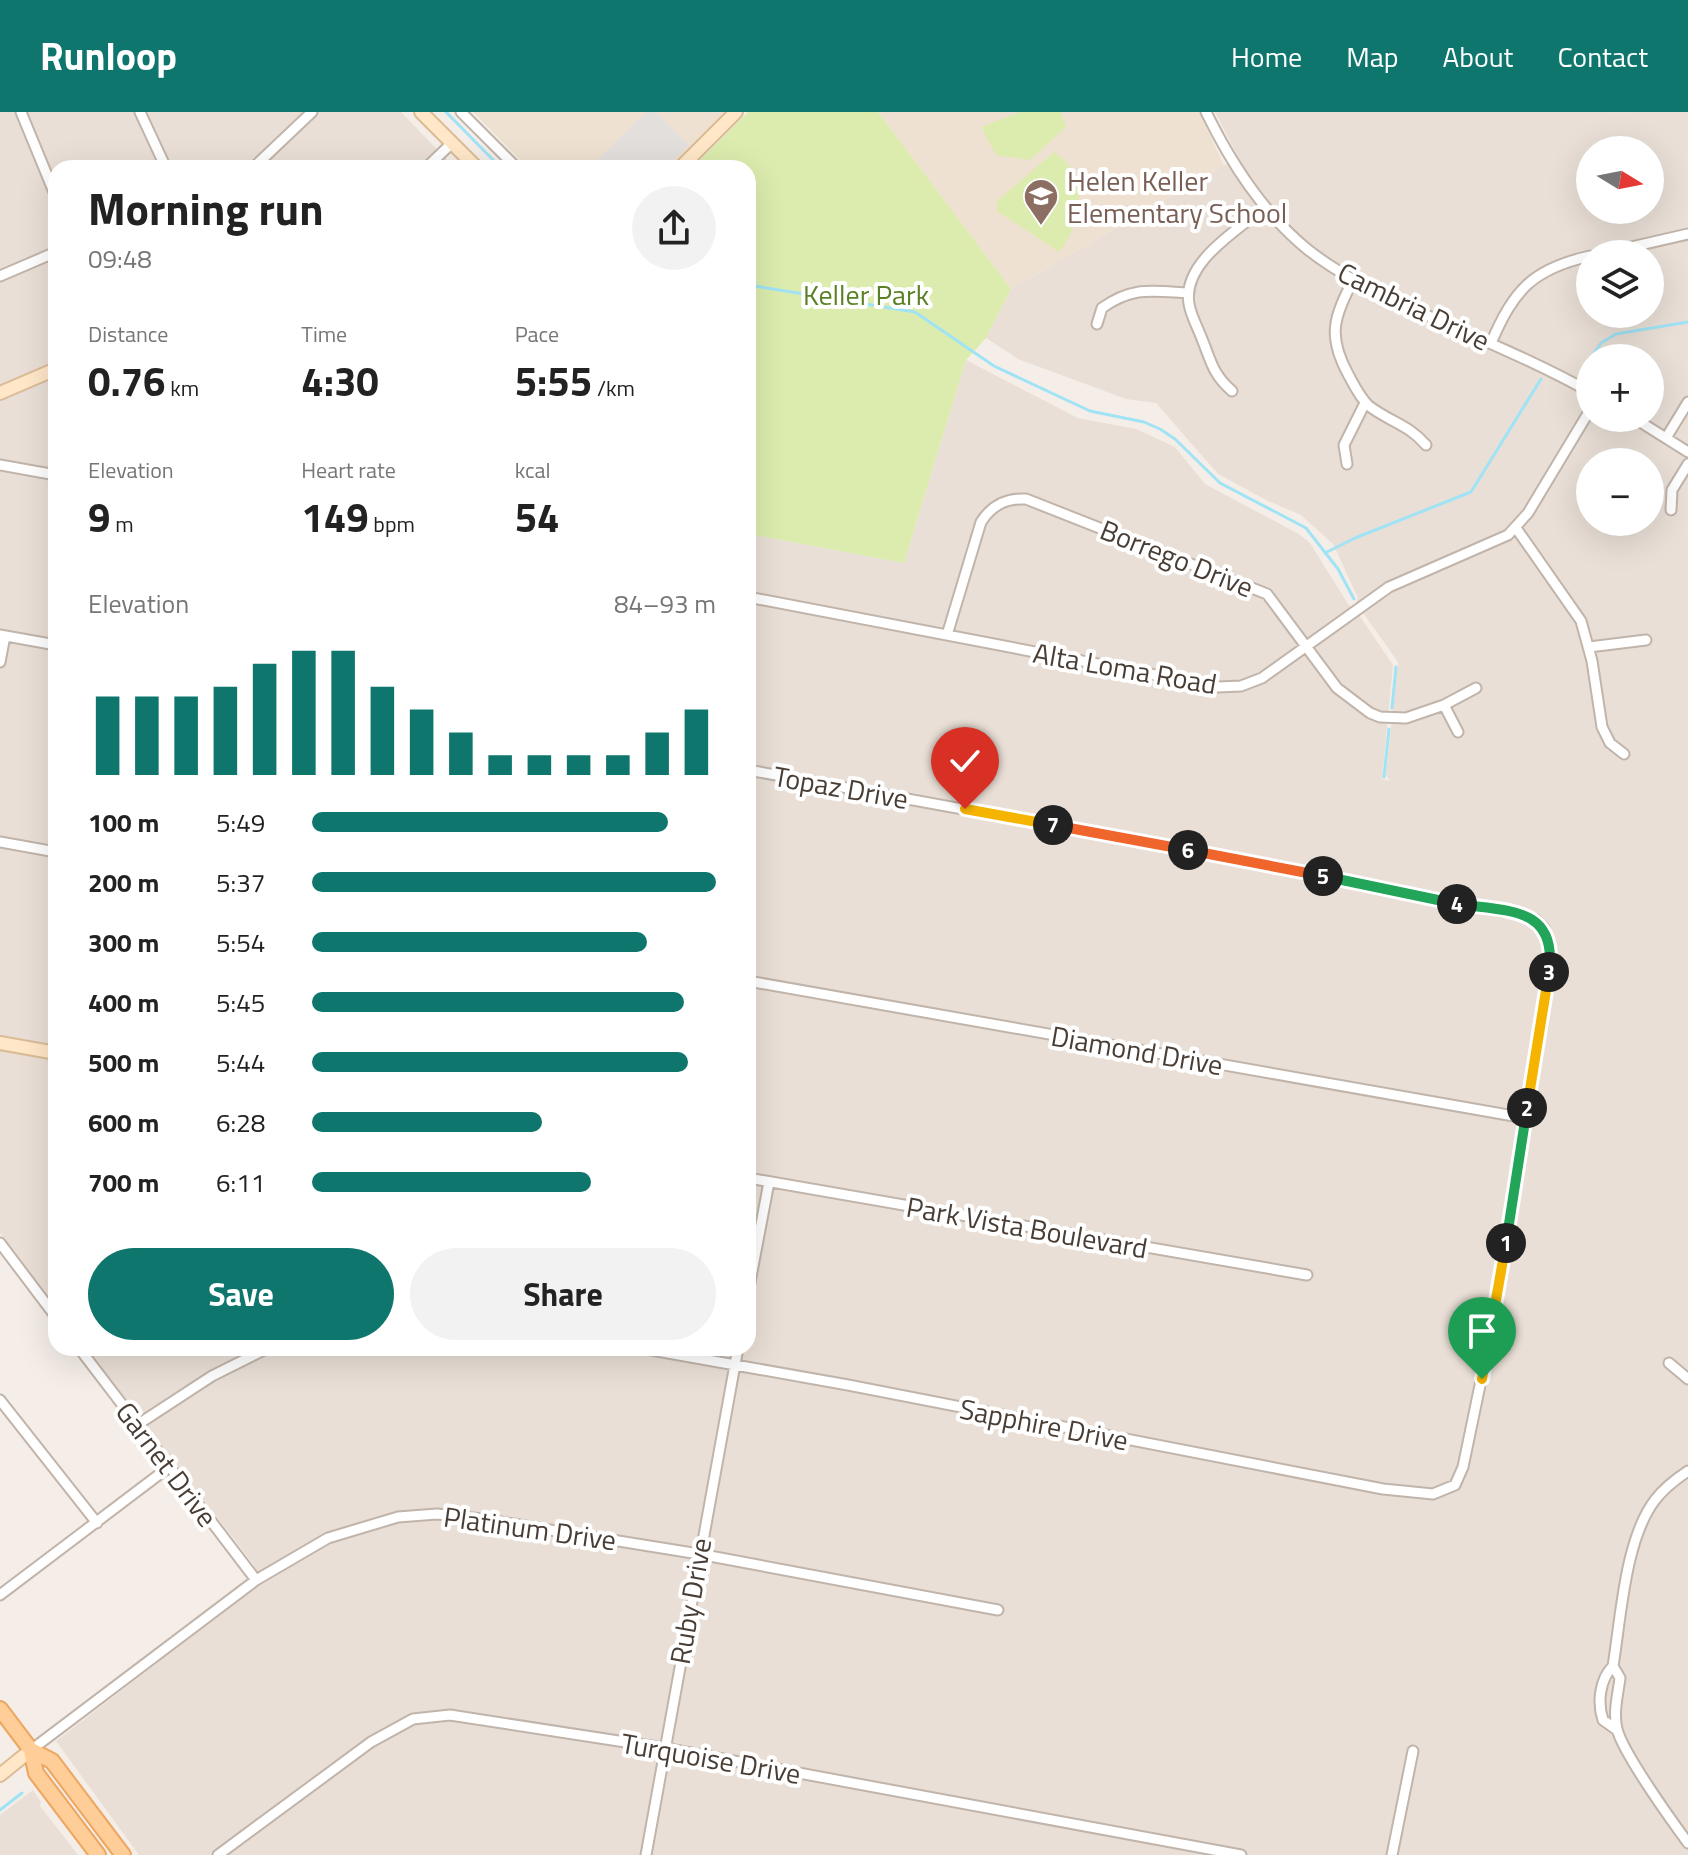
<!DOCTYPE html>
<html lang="en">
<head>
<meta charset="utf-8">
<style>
	body { margin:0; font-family:"Titillium Web",sans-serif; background:#f2f2f2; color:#222; height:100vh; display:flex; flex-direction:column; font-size:30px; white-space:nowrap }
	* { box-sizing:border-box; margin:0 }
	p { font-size:26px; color:#767676 }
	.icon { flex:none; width:44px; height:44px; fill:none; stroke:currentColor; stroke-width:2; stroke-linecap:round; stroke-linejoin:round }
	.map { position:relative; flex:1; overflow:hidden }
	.sheet { position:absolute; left:48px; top:48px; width:708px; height:1196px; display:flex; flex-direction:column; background:#fff; border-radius:24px; box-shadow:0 8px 32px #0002 }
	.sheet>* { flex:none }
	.needle { width:52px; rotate:100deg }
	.controls { position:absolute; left:1576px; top:24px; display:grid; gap:16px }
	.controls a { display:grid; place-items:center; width:88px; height:88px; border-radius:50%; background:#fff; box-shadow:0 8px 32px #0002; font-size:40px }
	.pin { position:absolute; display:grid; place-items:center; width:68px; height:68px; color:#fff; margin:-82px -34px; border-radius:50% 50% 50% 0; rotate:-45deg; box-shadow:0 0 8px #0007 }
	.pin .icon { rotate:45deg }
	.km { position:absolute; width:40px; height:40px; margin:-20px; border-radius:50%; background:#222; color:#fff; font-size:22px; line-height:40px; text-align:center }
	.round { display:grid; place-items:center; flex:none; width:84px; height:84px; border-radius:42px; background:#f2f2f2 }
	.headline { display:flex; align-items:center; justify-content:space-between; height:136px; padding:0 40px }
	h1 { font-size:44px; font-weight:700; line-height:60px }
	.metrics { display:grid; grid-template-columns:repeat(3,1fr); gap:12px; height:136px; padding:8px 40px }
	.metrics div { display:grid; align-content:center }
	.metrics b { font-size:40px; font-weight:700 }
	.metrics small { font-size:22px; font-weight:400 }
	.metrics p { font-size:22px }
	.chart { height:224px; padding:16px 40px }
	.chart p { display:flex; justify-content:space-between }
	.chart svg { width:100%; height:144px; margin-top:8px; stroke:#0f766e; stroke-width:6 }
	.cta { display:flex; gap:16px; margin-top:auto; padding:16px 40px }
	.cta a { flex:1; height:92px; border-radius:48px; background:#0f766e; color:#fff; font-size:32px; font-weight:700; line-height:92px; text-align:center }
	.cta a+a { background:#f2f2f2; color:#222 }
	ul { padding:0 40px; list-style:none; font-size:26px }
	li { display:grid; grid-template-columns:128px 96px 1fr; align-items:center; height:60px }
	li i { height:20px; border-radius:10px; background:#0f766e }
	header { display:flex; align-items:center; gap:48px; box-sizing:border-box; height:112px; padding:0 40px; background:#0f766e; color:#fff }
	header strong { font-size:38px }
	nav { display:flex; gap:44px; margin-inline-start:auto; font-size:28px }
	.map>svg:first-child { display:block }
	.residential { fill:#e9dfd6; fill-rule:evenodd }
	.education { fill:#efe1d1 }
	.green { fill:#dcecae }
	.parking { fill:#e3dfdd }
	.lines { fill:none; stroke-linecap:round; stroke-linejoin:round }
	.stream { stroke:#a0e3f5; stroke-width:3 }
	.street-casing { stroke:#c1b4aa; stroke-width:13 }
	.secondary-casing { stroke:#dbbc97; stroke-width:16 }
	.primary-casing { stroke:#eca65f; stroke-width:18 }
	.street { stroke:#fff; stroke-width:9 }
	.secondary { stroke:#ffe7c8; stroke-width:12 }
	.primary { stroke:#ffcd97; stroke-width:14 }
	.split-1-casing { stroke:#fff; stroke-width:16 }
	.split-2-casing { stroke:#fff; stroke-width:16 }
	.split-3-casing { stroke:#fff; stroke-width:16 }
	.split-4-casing { stroke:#fff; stroke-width:16 }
	.split-5-casing { stroke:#fff; stroke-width:16 }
	.split-6-casing { stroke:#fff; stroke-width:16 }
	.split-7-casing { stroke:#fff; stroke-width:16 }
	.split-8-casing { stroke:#fff; stroke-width:16 }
	.split-1 { stroke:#f5b400; stroke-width:10 }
	.split-2 { stroke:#22a559; stroke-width:10 }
	.split-3 { stroke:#f5b400; stroke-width:10 }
	.split-4 { stroke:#22a559; stroke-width:10 }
	.split-5 { stroke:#22a559; stroke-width:10 }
	.split-6 { stroke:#f0652b; stroke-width:10 }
	.split-7 { stroke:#f0652b; stroke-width:10 }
	.split-8 { stroke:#f5b400; stroke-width:10 }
	.labels { text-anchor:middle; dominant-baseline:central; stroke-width:8; stroke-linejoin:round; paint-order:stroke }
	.education-label { font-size:28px; fill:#785e54; stroke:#fff; text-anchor:start }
	.park-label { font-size:28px; fill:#598024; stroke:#fff }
	.street-label { font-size:28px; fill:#493e36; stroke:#fff }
</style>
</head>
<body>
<header>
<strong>Runloop</strong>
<nav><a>Home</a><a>Map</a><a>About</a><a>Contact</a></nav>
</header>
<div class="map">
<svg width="1688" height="1743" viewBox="0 0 1688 1743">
	<rect width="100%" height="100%" fill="#f5eee8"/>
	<path class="residential" d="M0 0H401L455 56H56V1196L0 1121Z
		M1215 0H1688V1743H139L56 1629 260 1472 254 1453 86 1236H748V422L904 451 966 248 1078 306 1136 317 1175 335 1205 372 1299 422 1310 431 1348 492 1359 503 1393 553 1382 667 1390 669 1386 663 1398 550 1356 491 1358 486 1333 432 1301 403 1268 389 1218 362 1156 291 1126 287 1018 247 986 226 1011 177 1238 45ZM1590 38H1650V98H1590ZM1590 142H1650V202H1590ZM1590 246H1650V306H1590ZM1590 350H1650V410H1590Z
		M33 1678 41 1690 40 1694 78 1743H0V1703Z"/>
	<path class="education" d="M473 0H725L670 56H528Z
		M878 0H1199L1224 53 1011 177Z"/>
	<path class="green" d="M748 0H878L1011 177 986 226 966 248 904 451 748 422V56H692Z
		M1020 0H1061L1066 15 1030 48 996 43 981 15Z
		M1054 40C1090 63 1082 112 1059 140L997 99V89Z"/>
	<path class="parking" d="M646 0H655L689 33 666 56H590Z"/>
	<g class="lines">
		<path class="stream" d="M446 0 501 56
			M748 173 915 200 994 254 1090 299 1144 310 1160 317 1175 327 1220 371 1306 416 1338 457 1354 487
			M1591 246 1601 231 1616 222 1688 210
			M1583 258 1590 248
			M1325 441 1355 426 1471 380 1541 267
			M1392 596 1396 555
			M1384 665 1389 617
			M0 1698 22 1681"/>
		<g class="street-casing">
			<path id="street" d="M21 0 56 85
				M140 0 166 56
				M461 0 517 56
				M1206 0C1231 51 1262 100 1307 137 1342 165 1383 183 1424 202 1480 227 1536 250 1590 280
				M253 56 312 0
				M426 56 452 31
				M1601 142 1688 122
				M0 164 56 140
				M1353 168C1334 206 1327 223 1348 262 1354 273 1360 286 1369 294 1390 310 1408 312 1426 333
				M1097 212 1102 196C1133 174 1152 179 1188 181
				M1491 231C1514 178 1532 157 1590 144
				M1232 279C1213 263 1211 249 1202 227 1198 216 1191 204 1189 192 1182 150 1237 119 1265 95
				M1634 306 1688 340
				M1666 326 1688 290
				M1347 352 1344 333 1365 291
				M0 353 56 363
				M1671 398 1672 378 1688 352
				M1516 416 1581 509 1592 549 1602 615 1610 631 1624 642
				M748 485 1218 575 1241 574 1262 566 1389 475 1508 423 1528 401 1590 298
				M0 523 56 533
				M947 523 981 410C992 393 1006 386 1026 387L1267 482 1337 576 1370 601 1380 605 1406 606 1444 593 1476 576
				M1589 535 1646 528
				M0 550 5 524
				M1444 593 1458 620
				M0 730 56 740
				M748 869 1525 1006
				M748 1066 1307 1163
				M0 1131 56 1205
				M748 1181 769 1070
				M79 1236 256 1468
				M640 1236 848 1273 1383 1377 1433 1382 1455 1373 1463 1355 1495 1201 1551 847 1550 834 1544 816 1536 808 1520 802 1376 776 1298 758 748 658
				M1669 1251 1688 1267
				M0 1288 97 1411
				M137 1313 212 1264 268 1236
				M0 1483 169 1355
				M1613 1554 1620 1566C1618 1582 1613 1600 1617 1617 1623 1641 1671 1708 1688 1731
				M1617 1618 1603 1608C1597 1590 1600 1567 1613 1554 1621 1505 1625 1427 1655 1388 1664 1376 1676 1367 1688 1359
				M31 1638 256 1468 328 1426 398 1405 437 1402 482 1407 699 1442 998 1498
				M218 1743 371 1630 413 1607 450 1603 664 1636 1241 1743
				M646 1743 738 1236
				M1392 1743 1413 1639"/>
		</g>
		<g class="secondary-casing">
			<path id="secondary" d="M421 0 477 56
				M680 56 736 0
				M0 281 56 257
				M0 931 56 941
				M0 1663 31 1638"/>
		</g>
		<g class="primary-casing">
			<path id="primary" d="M0 1597 31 1638 36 1661 98 1743
				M31 1638 52 1649 123 1743"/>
		</g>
		<use href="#street" class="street"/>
		<use href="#secondary" class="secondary"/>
		<use href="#primary" class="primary"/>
	</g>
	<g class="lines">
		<g class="split-1-casing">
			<path id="split-1" d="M1482 1267 1506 1131"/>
		</g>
		<g class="split-2-casing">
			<path id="split-2" d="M1506 1131 1527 996"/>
		</g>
		<g class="split-3-casing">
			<path id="split-3" d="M1527 996 1549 860"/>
		</g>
		<g class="split-4-casing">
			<path id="split-4" d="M1457 792C1506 799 1558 794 1549 860"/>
		</g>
		<g class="split-5-casing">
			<path id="split-5" d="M1323 764 1457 792"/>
		</g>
		<g class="split-6-casing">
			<path id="split-6" d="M1188 738 1323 764"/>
		</g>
		<g class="split-7-casing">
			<path id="split-7" d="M1053 713 1188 738"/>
		</g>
		<g class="split-8-casing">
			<path id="split-8" d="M965 697 1053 713"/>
		</g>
		<use href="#split-1" class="split-1"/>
		<use href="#split-2" class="split-2"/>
		<use href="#split-3" class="split-3"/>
		<use href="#split-4" class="split-4"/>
		<use href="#split-5" class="split-5"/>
		<use href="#split-6" class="split-6"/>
		<use href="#split-7" class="split-7"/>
		<use href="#split-8" class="split-8"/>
	</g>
	<defs>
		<g id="school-pin" transform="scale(1.8)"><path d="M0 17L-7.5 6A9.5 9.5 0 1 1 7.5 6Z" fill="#8d6e63" stroke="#fff"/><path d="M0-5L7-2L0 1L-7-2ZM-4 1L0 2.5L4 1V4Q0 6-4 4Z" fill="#fff"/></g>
	</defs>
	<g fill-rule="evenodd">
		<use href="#school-pin" x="1041" y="84"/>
	</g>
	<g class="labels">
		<g class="education-label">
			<text x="1067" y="68">Helen Keller<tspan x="1067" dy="32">Elementary School</tspan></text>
		</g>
		<g class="park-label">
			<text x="866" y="182">Keller Park</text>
		</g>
		<g class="street-label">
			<text transform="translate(1414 194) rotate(26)">Cambria Drive</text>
			<text transform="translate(1177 446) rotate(22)">Borrego Drive</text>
			<text transform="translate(1125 556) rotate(10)">Alta Loma Road</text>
			<text transform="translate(841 675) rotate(10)">Topaz Drive</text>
			<text transform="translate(1137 938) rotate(10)">Diamond Drive</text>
			<text transform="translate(1027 1115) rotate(10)">Park Vista Boulevard</text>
			<text transform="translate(1044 1312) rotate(11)">Sapphire Drive</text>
			<text transform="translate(167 1352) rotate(53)">Garnet Drive</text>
			<text transform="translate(530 1416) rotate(8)">Platinum Drive</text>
			<text transform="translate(690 1489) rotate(-80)">Ruby Drive</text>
			<text transform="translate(711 1646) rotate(10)">Turquoise Drive</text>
		</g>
	</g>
</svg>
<div class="controls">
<a><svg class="needle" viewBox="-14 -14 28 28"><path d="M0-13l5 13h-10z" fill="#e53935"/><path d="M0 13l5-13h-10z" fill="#767676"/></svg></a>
<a><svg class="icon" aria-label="layers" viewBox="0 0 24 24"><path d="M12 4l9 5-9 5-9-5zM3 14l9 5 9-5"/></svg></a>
<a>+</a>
<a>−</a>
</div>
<div class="pin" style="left:1482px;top:1267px;background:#1e9e55"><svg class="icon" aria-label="arrive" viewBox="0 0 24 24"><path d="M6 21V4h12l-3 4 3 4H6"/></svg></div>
<div class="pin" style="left:965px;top:697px;background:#d93025"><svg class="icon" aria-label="check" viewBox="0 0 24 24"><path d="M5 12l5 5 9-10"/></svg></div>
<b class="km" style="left:1506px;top:1131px">1</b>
<b class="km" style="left:1527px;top:996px">2</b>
<b class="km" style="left:1549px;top:860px">3</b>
<b class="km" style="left:1457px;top:792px">4</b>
<b class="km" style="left:1323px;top:764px">5</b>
<b class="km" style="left:1188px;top:738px">6</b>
<b class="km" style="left:1053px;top:713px">7</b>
<section class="sheet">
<div class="headline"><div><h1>Morning run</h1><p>09:48</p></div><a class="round"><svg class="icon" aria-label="share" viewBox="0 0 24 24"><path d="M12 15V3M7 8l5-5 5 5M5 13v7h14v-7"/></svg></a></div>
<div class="metrics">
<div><p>Distance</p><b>0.76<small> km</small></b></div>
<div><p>Time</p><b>4:30</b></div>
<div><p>Pace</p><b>5:55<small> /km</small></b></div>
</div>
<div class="metrics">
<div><p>Elevation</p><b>9<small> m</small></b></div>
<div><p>Heart rate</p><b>149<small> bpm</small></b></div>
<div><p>kcal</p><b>54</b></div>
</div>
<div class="chart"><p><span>Elevation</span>84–93 m</p>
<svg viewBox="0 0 160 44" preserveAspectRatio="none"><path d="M5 44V20M15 44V20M25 44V20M35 44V17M45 44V10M55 44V6M65 44V6M75 44V17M85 44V24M95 44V31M105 44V38M115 44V38M125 44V38M135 44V38M145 44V31M155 44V24"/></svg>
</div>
<ul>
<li><b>100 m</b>5:49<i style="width:88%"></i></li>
<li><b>200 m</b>5:37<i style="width:100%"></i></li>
<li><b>300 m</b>5:54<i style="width:83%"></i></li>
<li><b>400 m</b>5:45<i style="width:92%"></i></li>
<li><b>500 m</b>5:44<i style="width:93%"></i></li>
<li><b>600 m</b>6:28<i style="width:57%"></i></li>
<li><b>700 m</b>6:11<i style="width:69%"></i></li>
</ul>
<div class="cta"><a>Save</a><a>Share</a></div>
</section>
</div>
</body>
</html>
